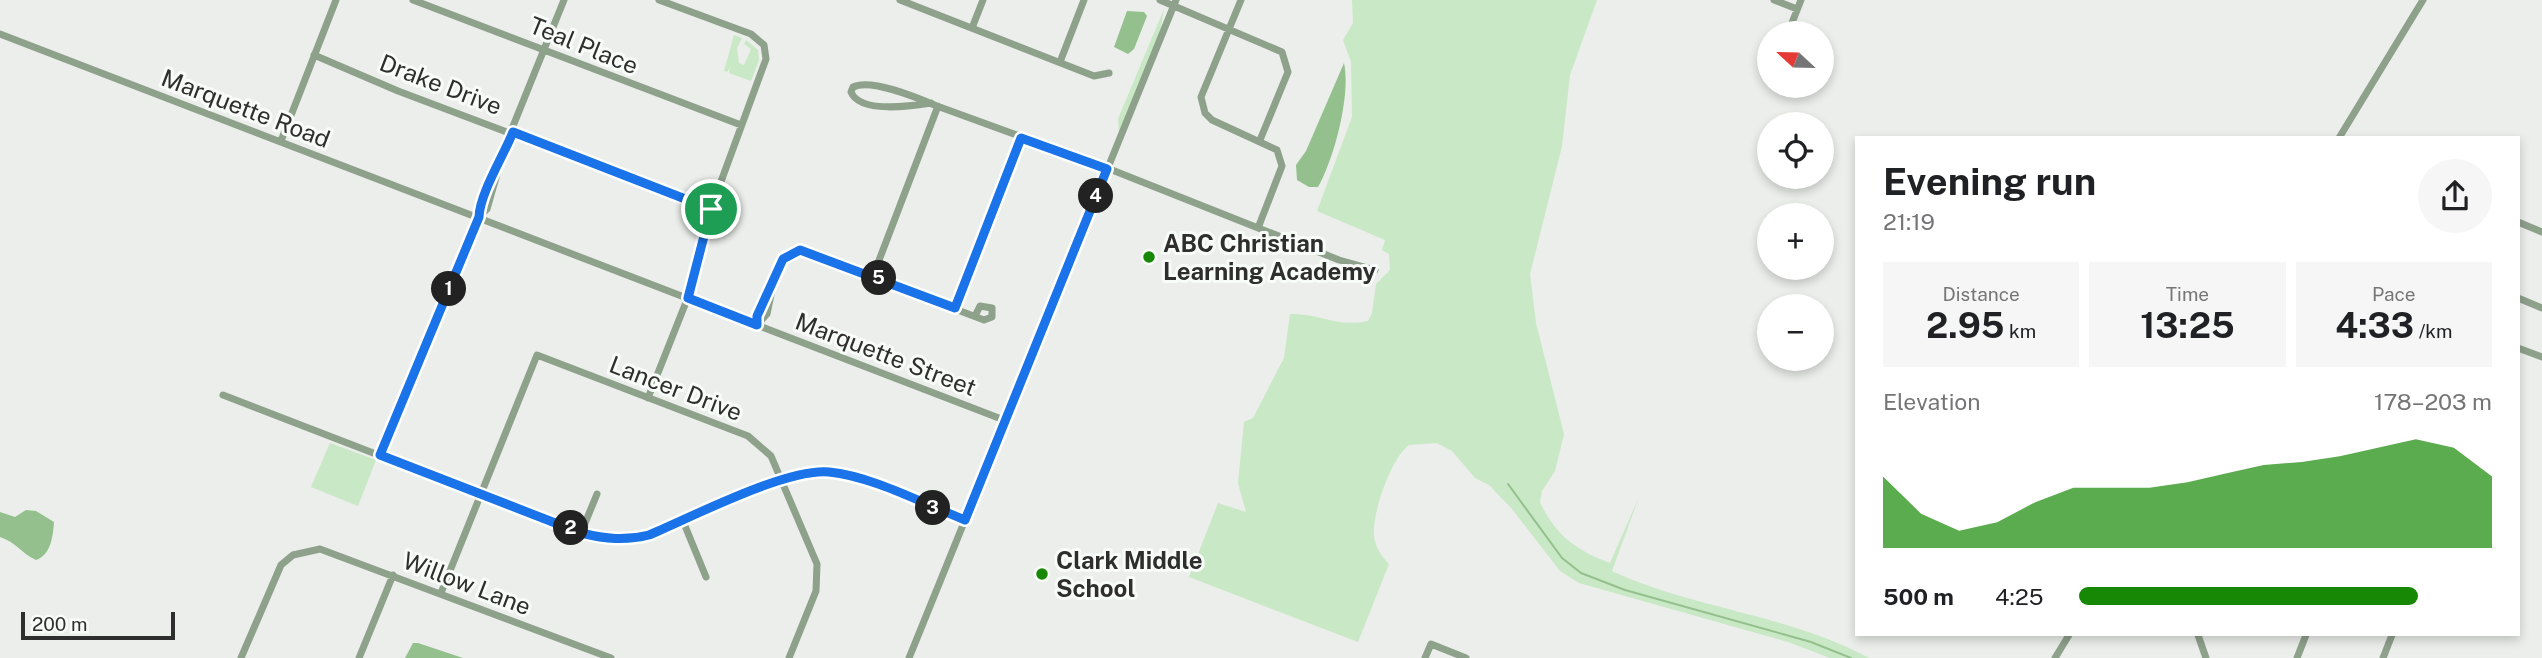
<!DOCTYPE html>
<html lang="en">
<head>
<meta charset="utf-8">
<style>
	body { margin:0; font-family:"Public Sans",sans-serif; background:#f6f6f6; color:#202124; height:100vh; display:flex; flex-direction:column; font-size:26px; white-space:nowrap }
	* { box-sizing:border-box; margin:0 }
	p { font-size:23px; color:#757577 }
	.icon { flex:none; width:38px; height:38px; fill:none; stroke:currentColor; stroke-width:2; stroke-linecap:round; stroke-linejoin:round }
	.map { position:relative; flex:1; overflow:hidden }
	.drawer { position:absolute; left:1855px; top:136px; width:665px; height:500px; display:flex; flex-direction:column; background:#fff; border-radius:0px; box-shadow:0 4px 10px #0003 }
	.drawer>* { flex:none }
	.needle { width:46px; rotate:292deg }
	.fabs { position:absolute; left:1757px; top:21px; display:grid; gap:14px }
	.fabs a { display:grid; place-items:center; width:77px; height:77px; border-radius:50%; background:#fff; box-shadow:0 4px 10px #0003; font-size:35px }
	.scale { position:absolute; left:21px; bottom:18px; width:154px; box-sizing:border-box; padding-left:7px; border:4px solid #2d2e2d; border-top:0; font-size:19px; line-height:24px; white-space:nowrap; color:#2d2e2d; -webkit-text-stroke:5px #f8fcf8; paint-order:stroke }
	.pin { position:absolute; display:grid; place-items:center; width:60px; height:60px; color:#fff; margin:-30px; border:4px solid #fff; border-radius:50%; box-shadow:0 2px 7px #0007 }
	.km { position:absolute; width:35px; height:35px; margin:-18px; border-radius:50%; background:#222; color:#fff; font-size:19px; line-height:35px; text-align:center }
	.round { display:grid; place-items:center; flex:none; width:74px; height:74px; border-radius:37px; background:#f6f6f6 }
	.head { display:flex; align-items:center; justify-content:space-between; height:119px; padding:0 28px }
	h1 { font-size:38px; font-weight:700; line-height:52px }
	.metrics { display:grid; grid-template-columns:repeat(3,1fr); gap:10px; height:119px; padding:7px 28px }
	.metrics div { display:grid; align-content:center; border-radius:0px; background:#f6f6f6; text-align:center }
	.metrics b { font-size:35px; font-weight:700 }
	.metrics small { font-size:19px; font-weight:400 }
	.metrics p { font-size:19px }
	.chart { height:196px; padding:14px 28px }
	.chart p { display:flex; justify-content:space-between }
	.chart svg { width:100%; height:126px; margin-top:7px; fill:#178805; opacity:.7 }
	ul { padding:0 28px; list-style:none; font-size:23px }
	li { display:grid; grid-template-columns:112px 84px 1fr; align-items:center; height:52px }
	li i { height:18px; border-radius:9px; background:#178805 }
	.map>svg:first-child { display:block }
	.green { fill:#c9e8c5 }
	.water { fill:#93c08d }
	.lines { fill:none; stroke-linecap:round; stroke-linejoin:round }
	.stream { stroke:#93c08d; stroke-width:2 }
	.minor { stroke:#8ea18b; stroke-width:7 }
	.route-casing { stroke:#fff; stroke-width:14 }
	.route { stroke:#1a73e8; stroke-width:9 }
	.poi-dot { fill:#178805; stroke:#f8fcf8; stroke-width:2.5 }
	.labels { text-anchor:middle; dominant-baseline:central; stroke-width:6; stroke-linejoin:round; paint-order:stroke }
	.street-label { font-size:24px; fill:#2d2e2d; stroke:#f8fcf8 }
	.poi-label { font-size:24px; font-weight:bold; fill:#2d2e2d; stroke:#f8fcf8; text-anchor:start }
</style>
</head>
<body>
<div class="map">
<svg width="2542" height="658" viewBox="0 0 2542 658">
	<rect width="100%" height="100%" fill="#ebeeea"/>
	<path class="green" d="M1352 0H1597L1570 75 1562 146 1530 274 1536 323 1564 434 1555 471 1542 491 1540 502C1555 535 1577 551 1610 563L1639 497 1612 571C1693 609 1788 614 1869 658H1830L1788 642 1579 583 1560 571 1512 509 1489 485 1475 478 1452 451 1437 443 1409 445C1391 458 1372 513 1374 535 1375 547 1381 556 1389 564L1358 642 1189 577 1218 503 1246 512 1238 483 1244 422 1253 418 1284 358 1290 314C1321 313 1335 328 1368 321L1372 313 1376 284 1390 270 1389 254 1382 250 1385 240 1317 211 1352 117 1351 62 1343 40 1353 23Z
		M1164 9 1160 33 1119 132 1118 119Z
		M734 35 742 38 737 48 739 63 744 65 751 49 744 44 746 40 758 50 759 60 751 81 729 73 730 67 727 72 724 71Z
		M330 443 376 460 358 506 311 487Z"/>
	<path class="water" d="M1127 11 1144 12 1147 16 1134 49 1128 54 1114 47Z
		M1344 63C1351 95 1334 159 1318 187H1309L1297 180 1296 165 1306 151Z
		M26 510 36 511 54 522C53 536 51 555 36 560 21 553 16 542 0 537V512L15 517Z
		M413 643H418L463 658H405Z"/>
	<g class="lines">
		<path class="stream" d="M1508 484 1562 558 1581 573 1625 590 1811 642 1851 658"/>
		<path class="minor" d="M413 0 741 125
			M900 0 1094 76 1109 73
			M1160 0 1282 52 1288 72 1260 140
			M1241 0 1201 97 1205 113 1212 120 1277 150 1282 166 1258 228
			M1774 0 1797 9
			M972 28 983 0
			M1788 33 1801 0
			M0 34 1004 420
			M314 55 398 91 711 209
			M1060 62 1084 0
			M931 103C912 106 860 114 851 92L853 87C871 78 918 98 937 106L1107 168 1339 260 1375 270
			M2339 138 2423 0
			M281 141 336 0
			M479 217 487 209 499 167
			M2518 222 2542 232
			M873 276 938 106
			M2518 298 2542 308
			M955 308 1022 138
			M757 325V316L783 259 800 250 984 320 992 317V308L980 306 975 316
			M757 325 767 314 773 285
			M2518 348 2542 357
			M223 395 581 533C606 539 625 541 649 535 692 517 787 468 829 472 872 476 925 504 965 520
			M648 398 694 282 708 217 766 59 764 45 751 34 659 0
			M380 455 564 0
			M683 521 706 577
			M581 533 597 494
			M441 593 537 355 748 436 771 456 817 564 816 591 789 658
			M2198 635 2206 658
			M241 658 281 565 293 555 320 549 611 658
			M359 658 393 575
			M909 658 1176 0
			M1425 658 1431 644 1466 658
			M2055 658 2069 635
			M2297 658 2306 635
			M2383 658 2392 635"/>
	</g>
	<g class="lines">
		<g class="route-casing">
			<path id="route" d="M513 132 711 209 688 298 757 325V316L783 259 800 250 955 308 1021 138 1107 169 965 520C924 504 872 476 829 472 786 468 692 517 649 535 625 541 606 539 581 533L380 455 479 217C480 193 503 157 513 132Z"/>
		</g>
		<use href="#route" class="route"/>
	</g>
	<g class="poi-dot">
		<circle cx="1149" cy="257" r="7"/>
		<circle cx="1042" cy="574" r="7"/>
	</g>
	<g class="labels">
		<g class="street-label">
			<text transform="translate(584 45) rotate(22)">Teal Place</text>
			<text transform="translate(441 84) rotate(21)">Drake Drive</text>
			<text transform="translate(246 108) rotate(21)">Marquette Road</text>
			<text transform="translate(886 354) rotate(21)">Marquette Street</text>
			<text transform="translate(676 388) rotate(21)">Lancer Drive</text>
			<text transform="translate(467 583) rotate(21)">Willow Lane</text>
		</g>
		<g class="poi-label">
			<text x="1163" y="243">ABC Christian<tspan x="1163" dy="28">Learning Academy</tspan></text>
			<text x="1056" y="560">Clark Middle<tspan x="1056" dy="28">School</tspan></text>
		</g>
	</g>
</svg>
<div class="fabs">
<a><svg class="needle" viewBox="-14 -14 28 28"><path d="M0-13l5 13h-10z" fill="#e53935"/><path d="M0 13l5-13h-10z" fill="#757577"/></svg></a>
<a><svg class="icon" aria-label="locate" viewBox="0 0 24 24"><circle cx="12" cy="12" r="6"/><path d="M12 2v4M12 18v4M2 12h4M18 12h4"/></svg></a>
<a>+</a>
<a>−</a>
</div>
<div class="scale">200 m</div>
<div class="pin" style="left:711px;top:209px;background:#1e9e55"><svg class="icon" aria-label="arrive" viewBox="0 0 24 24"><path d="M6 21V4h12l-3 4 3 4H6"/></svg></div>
<b class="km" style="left:449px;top:289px">1</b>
<b class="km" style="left:571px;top:528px">2</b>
<b class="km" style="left:933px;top:508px">3</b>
<b class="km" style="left:1096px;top:196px">4</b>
<b class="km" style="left:879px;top:278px">5</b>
<section class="drawer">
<div class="head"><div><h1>Evening run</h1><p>21:19</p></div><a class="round"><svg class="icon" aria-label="share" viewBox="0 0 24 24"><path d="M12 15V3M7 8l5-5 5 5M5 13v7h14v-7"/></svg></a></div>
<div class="metrics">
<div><p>Distance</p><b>2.95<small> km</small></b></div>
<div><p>Time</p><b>13:25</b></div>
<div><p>Pace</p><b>4:33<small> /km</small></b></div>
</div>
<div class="chart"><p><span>Elevation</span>178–203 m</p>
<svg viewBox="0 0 160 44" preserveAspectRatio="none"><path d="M0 44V19L10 32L20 38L30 35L40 28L50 23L60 23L70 23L80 21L90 18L100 15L110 14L120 12L130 9L140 6L150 9L160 19V44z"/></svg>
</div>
<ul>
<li><b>500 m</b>4:25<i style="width:82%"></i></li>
</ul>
</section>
</div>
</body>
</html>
